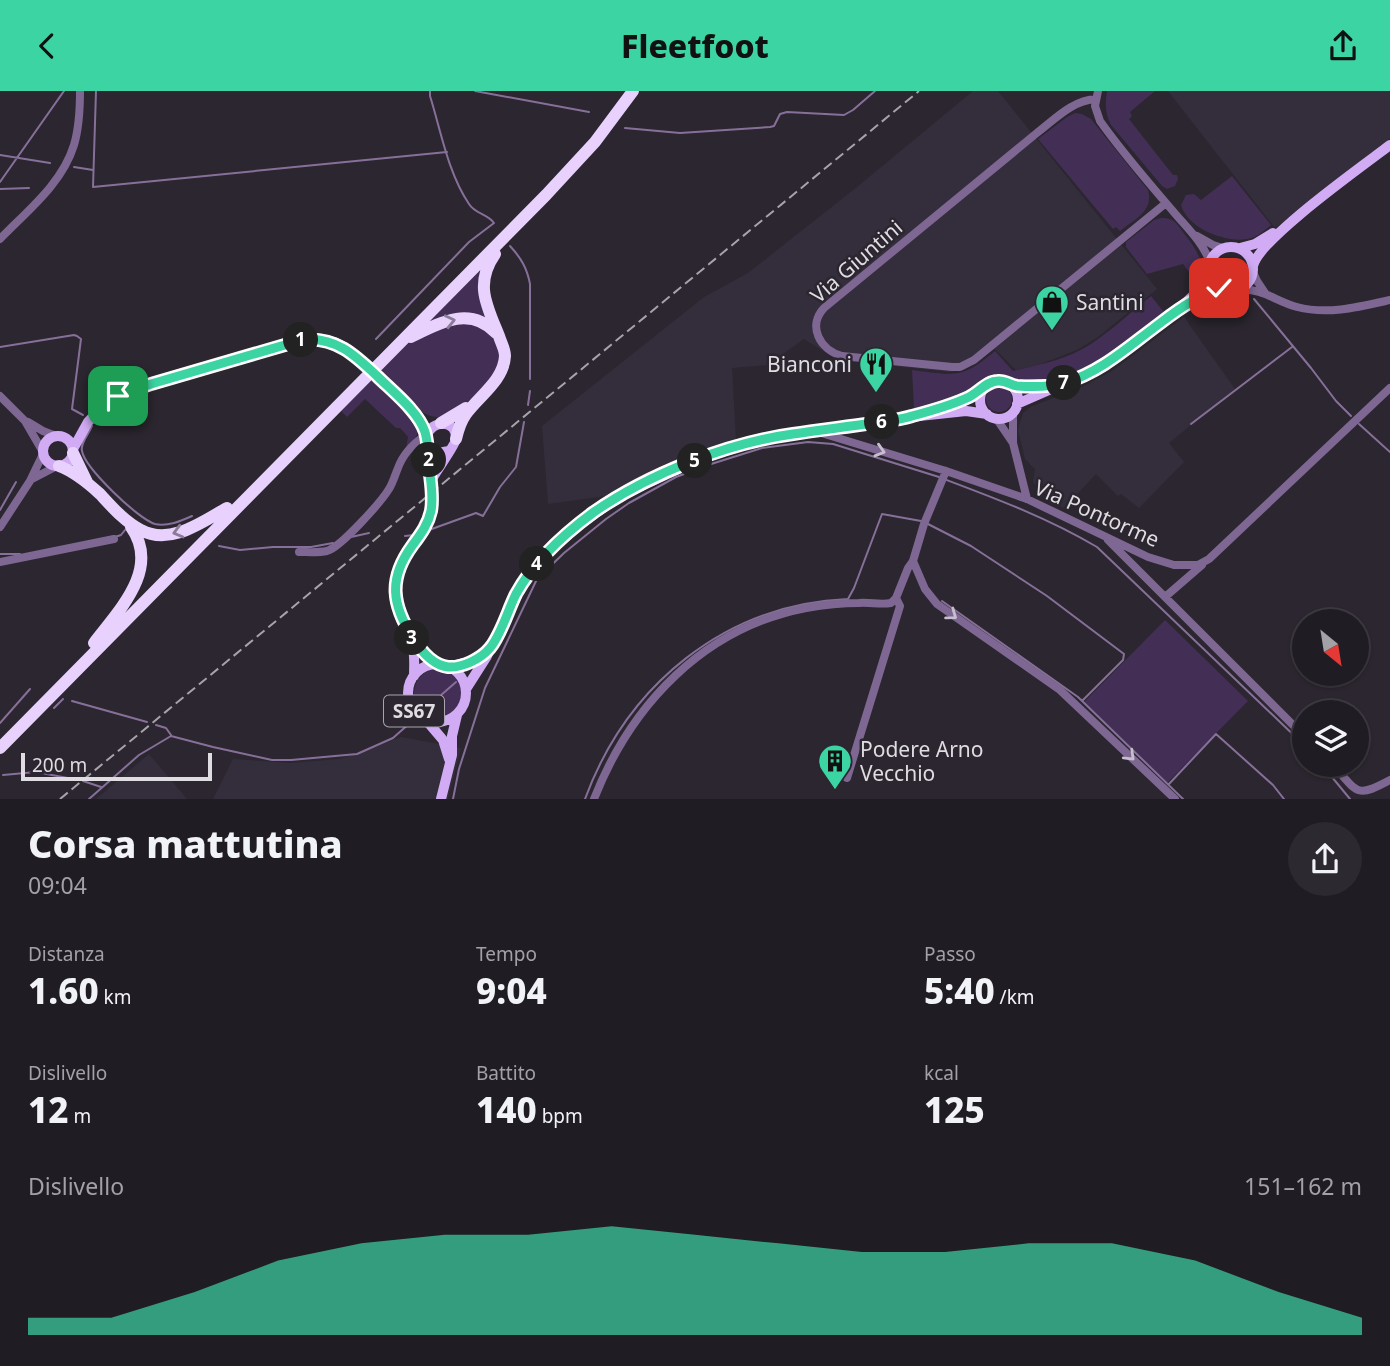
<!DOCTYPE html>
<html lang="it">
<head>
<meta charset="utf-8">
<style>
	body { margin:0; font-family:"Noto Sans",sans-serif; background:#2d2930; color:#f1f3f6; height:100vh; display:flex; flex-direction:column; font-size:26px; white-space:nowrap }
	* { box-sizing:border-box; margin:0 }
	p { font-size:23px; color:#a2a1a6 }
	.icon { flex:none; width:38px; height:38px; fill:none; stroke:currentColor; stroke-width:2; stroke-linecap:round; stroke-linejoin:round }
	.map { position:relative; height:708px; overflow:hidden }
	.sheet { display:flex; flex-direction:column; background:#201c23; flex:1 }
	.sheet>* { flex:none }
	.needle { width:46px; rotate:150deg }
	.fabs { position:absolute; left:1292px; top:518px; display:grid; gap:14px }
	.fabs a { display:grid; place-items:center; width:77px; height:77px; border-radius:50%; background:#201c23; box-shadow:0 2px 5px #0004,0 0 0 2px #3d3a41; font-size:35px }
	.scale { position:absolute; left:21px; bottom:18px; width:191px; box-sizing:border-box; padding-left:7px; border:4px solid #dfdce2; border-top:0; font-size:19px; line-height:24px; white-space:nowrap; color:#dfdce2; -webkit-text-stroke:5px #2b262f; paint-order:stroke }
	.pin { position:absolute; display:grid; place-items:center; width:60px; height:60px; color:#fff; margin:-30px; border-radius:14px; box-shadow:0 4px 10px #0006 }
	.km { position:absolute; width:35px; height:35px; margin:-18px; border-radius:50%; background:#222; color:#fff; font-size:19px; line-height:35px; text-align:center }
	.round { display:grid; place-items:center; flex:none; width:74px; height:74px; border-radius:37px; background:#2d2930 }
	.headline { display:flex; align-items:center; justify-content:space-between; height:119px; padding:0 28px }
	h1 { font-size:38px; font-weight:800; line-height:52px }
	.stats { display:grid; grid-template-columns:repeat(3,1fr); gap:10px; height:119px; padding:7px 28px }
	.stats div { display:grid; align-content:center }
	.stats b { font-size:35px; font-weight:800 }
	.stats small { font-size:19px; font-weight:400 }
	.stats p { font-size:19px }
	.chart { height:196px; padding:14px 28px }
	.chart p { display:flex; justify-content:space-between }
	.chart svg { width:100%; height:126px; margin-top:7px; fill:#3dd4a3; opacity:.7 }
	header { display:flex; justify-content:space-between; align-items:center; height:91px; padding:0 28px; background:#3dd4a3; color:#111; font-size:32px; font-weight:800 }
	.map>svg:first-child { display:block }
	.built { fill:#342e3c }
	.green { fill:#432e55 }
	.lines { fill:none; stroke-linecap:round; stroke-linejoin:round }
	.stream { stroke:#867099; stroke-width:2 }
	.minor { stroke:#7e6893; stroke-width:8 }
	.major { stroke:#d1acf4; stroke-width:10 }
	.highway { stroke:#e8d2fd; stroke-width:12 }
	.rail { stroke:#a7a3aa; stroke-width:2; stroke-dasharray:10 5; stroke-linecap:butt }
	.oneway { stroke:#8a7c96 }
	.oneway2 { stroke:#c7bfce }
	.route-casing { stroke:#fff; stroke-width:14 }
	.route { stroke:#3dd4a3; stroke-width:9 }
	.labels { text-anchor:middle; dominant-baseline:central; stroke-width:5; stroke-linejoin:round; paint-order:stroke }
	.shield { fill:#2b262f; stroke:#a9a5ac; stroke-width:2 }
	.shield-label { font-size:19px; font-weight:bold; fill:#dfdce2 }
	.street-label { font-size:21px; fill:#dfdce2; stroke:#2b262f }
	.poi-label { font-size:21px; fill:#dfdce2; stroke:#2b262f; text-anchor:start }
</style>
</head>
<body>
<header><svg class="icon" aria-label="back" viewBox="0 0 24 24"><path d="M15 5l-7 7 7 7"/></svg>Fleetfoot<svg class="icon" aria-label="share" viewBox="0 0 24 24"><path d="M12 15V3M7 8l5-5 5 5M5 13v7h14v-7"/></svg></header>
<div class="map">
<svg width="1390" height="708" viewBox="0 0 1390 708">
	<rect width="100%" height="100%" fill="#2b262f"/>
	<path class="built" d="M973 0H998L1157 198 1098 246 1077 259 1036 275 1016 279 995 258 964 279 949 281 838 269 804 248 767 274 732 277 736 350 606 405 548 413 542 335 704 206 748 182 857 96Z
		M1168 0H1390V47L1275 137Z
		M1184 226 1235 298 1169 352 1184 371 1139 417 1121 403 1118 405 1096 383 1064 417 1054 412 1033 391 1035 378 1025 368 1018 339 1023 322 1032 315 1078 298 1112 280Z
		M401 646 461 657 448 708H213L233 668 291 672 339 668 368 659Z
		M149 663 187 708H96Z"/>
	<path class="green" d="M1107 0H1155L1130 21 1132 25 1129 28 1173 84H1177L1178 88 1175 95 1167 98 1162 95 1111 34C1105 23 1105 12 1107 0Z
		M1075 22 1082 23 1091 28 1148 99C1154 120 1135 128 1120 140L1116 136 1113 138 1038 48 1067 26Z
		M1232 85 1271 134C1264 140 1256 147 1247 148 1225 152 1187 137 1181 114L1186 104 1194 103 1201 109Z
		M1161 127C1164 127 1168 127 1172 129 1176 131 1180 137 1183 141 1195 157 1209 173 1197 192L1183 173 1147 183 1126 156V151L1154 129Z
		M1220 179a11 11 0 1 1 22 0a11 11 0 1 1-22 0Z
		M484 172 490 229 424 235Z
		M1151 205 1164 221C1129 248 1092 287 1045 290 1037 291 1025 291 1018 289 1009 286 1001 281 992 284 982 288 975 298 966 303 951 311 931 314 914 318L912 279C955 284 961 289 995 260L1013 280C1039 274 1068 268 1091 253 1112 239 1131 221 1151 205Z
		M467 229 492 241C495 249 500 259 499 267 499 271 497 278 495 282 488 296 451 328 436 326 414 323 396 298 382 282L373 291C385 301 427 330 415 349 413 352 409 354 406 357L408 346 400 337H396L365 308 347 326 341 320 407 253 422 243Z
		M986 308a13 13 0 1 1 26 0a13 13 0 1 1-26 0Z
		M1165 529 1248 610 1167 692 1084 611Z
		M414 602a24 24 0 1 1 48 0a24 24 0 1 1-48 0Z"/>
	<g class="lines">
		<path class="stream" d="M96 0 93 96 447 61
			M475 0 589 21
			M625 37 680 42 770 36 774 35 780 23 787 21 844 24 853 19 875 0
			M0 64 50 72
			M74 76 93 79
			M0 91 64 0
			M0 98 29 97
			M510 155C521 167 527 177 530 193V288
			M1254 208 1311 277 1336 310 1351 325
			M376 248 469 151 494 132C488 123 475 123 469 113 448 82 441 40 430 5V0
			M0 256 74 244 77 245 81 248 72 318 83 324
			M528 314 530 300
			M1191 333 1292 256
			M1359 333 1390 361
			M92 335C89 343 80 352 82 360 85 377 138 428 155 433 167 436 181 430 192 425
			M944 388C997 408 1048 427 1097 456L1304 654
			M0 419 16 391
			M926 432 971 455 1047 505 1124 563 1123 569 1082 610
			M429 439 476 422 483 425 500 396 516 376 524 331
			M405 445 414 444
			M115 446 121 444 125 439
			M351 446 369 442
			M219 455 240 459 273 456H311L333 452
			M0 463H20
			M942 510 1078 606 1183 708
			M72 610 147 631
			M54 617 63 608
			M424 619 456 591
			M0 632 30 598
			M156 634 166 637 171 644
			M1322 674 1350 708
			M3 684 36 681 73 688
			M83 690 101 696
			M1169 693 1216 643 1273 694 1284 708
			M89 708 139 664 171 645 213 656 272 669H291L357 663 393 647 411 631
			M453 708 459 678 485 597 537 488 564 462 606 428 629 412 676 386 708 374 762 357 808 351 833 353 939 386
			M585 708C627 594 725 513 848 508L854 497 882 423 921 430"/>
		<path class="minor" d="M1098 0 1095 15 1100 30C1122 61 1147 90 1172 119 1186 136 1202 150 1210 171
			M1096 8C1073 9 1055 28 1038 41L824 217C807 235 820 259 842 265L952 276H960L974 269 1166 112
			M1197 145 1213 154 1223 157
			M0 148C27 120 62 93 74 54 79 37 80 18 80 0
			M1253 181 1257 190 1265 202
			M1239 199C1263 197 1275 210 1297 216 1328 224 1359 216 1390 209
			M0 305 25 330 43 361
			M1013 322V352L1027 408
			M996 327 1013 352
			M28 331 43 340 56 345
			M818 341 946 380 1027 408 1148 466 1174 474H1198L1209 468 1390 297
			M32 388 57 375
			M0 436 30 390 43 363
			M1108 449 1165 506 1202 474
			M299 461C308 461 318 462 327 460 341 456 381 411 389 398 393 392 395 384 398 377 403 363 414 352 426 344
			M913 470 925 498 937 513 1060 599 1175 708
			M0 471 114 448
			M1165 506 1304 645
			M1333 674C1358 701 1355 708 1390 689
			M847 687 900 515 896 507
			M594 708C631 614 703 537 806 517 823 514 842 512 859 512 870 511 880 514 891 512L896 507 908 477 913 470 924 433 946 380"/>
		<path class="major" d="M1209 178a22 22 0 1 1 44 0a22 22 0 1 1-44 0Z
			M1240 157 1255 153 1273 142
			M1253 175C1259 148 1364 74 1390 54
			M1191 211 1216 200H1225
			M980 309a19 19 0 1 1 38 0a19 19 0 1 1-38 0Z
			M1012 294 1054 293
			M1017 313 1088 282 1115 266 1179 218 1196 202 1206 189 1209 178
			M929 320 966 307 984 297
			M43 360a15 15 0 1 1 30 0a15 15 0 1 1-30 0Z
			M73 358 88 331 104 314 118 305 151 293 290 252C305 248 319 246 334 251 359 261 414 319 426 344
			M432 388C436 380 456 353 456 348 457 329 432 327 426 346L429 356 438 362 449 360
			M414 549 422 561 438 573
			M408 602a29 29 0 1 1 58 0a29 29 0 1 1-58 0Z
			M449 576 471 570 487 560
			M414 585C414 576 415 567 413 558 408 535 392 515 396 490 399 466 418 453 426 433 437 409 429 382 429 357
			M466 598 487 565 516 503 538 472 572 439 620 405 702 367 767 347 910 326 966 320 987 323
			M426 629 443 649 449 668
			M441 708 452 664V645L457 624"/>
		<path class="highway" d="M411 246C439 232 470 214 496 242
			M441 332 466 317
			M456 348C458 339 461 330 466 323 479 305 504 289 505 265 505 258 501 252 499 245 487 215 474 193 495 163
			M73 362 87 391
			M59 375C75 381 88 392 100 403 112 416 125 431 141 439 170 455 202 431 227 417
			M94 552C119 519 161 478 131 436
			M0 657 546 104 595 51 633 0"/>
		<path class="rail" d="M60 708 919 0"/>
	</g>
	<defs><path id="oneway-chevron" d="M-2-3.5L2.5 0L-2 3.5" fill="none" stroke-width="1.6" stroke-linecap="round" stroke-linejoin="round" transform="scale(1.75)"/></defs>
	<g class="oneway">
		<use href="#oneway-chevron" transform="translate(450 230) rotate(-13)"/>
		<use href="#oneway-chevron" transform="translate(178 441) rotate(165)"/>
	</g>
	<g class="oneway2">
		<use href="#oneway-chevron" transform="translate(880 360) rotate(17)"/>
		<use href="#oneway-chevron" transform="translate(952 524) rotate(36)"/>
		<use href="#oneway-chevron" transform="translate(1130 665) rotate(44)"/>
	</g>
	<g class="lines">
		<g class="route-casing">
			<path id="route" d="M118 305 151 293 302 249C335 245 355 264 377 285 392 300 418 320 425 341 428 351 428 362 429 373 430 389 434 404 431 420 428 434 420 444 412 455 388 488 392 514 413 547 421 560 432 574 448 576 462 577 481 568 490 557 501 544 508 519 516 503 534 470 564 443 594 421 649 383 727 352 793 343 819 339 846 336 873 332 886 330 900 329 912 325 931 320 952 314 969 306 979 301 987 290 998 290 1005 289 1010 294 1017 295 1032 296 1050 296 1064 292 1099 282 1127 257 1155 236 1175 221 1199 201 1225 200L1219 197"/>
		</g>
		<use href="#route" class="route"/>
	</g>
	<defs>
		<g id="shop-pin" transform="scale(1.75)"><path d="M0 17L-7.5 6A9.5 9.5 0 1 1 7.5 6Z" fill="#3dd4a3" stroke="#2b262f"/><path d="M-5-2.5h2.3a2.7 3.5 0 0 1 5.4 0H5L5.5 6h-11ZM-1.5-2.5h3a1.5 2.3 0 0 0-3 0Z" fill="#111"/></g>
		<g id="restaurant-pin" transform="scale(1.75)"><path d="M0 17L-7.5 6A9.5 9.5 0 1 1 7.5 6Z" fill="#3dd4a3" stroke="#2b262f"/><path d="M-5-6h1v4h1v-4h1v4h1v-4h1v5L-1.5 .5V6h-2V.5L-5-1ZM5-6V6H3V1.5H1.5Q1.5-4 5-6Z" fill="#111"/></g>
		<g id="building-pin" transform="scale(1.75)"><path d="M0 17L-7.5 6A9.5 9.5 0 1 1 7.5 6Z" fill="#3dd4a3" stroke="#2b262f"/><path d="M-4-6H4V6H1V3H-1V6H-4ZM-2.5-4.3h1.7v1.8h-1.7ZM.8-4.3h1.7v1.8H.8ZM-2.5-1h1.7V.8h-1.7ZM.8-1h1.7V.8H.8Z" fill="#111"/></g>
	</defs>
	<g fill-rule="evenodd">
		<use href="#shop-pin" x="1052" y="211"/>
		<use href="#restaurant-pin" x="876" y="273"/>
		<use href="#building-pin" x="835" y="670"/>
	</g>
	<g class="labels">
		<rect class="shield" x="384" y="604.5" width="60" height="31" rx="5"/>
		<g class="shield-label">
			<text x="414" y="620">SS67</text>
		</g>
		<g class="street-label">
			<text transform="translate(856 170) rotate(-41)">Via Giuntini</text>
			<text transform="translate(1097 422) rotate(24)">Via Pontorme</text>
		</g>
		<g class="poi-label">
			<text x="1076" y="211">Santini</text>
			<text x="852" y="273" text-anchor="end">Bianconi</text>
			<text x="860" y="658">Podere Arno<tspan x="860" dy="24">Vecchio</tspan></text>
		</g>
	</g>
</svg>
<div class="fabs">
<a><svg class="needle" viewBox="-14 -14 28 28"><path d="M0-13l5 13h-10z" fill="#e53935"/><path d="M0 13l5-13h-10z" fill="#a2a1a6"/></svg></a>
<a><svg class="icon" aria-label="layers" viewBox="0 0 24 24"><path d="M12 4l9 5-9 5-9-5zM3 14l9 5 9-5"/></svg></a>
</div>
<div class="scale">200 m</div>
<div class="pin" style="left:118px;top:305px;background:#1e9e55"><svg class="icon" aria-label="arrive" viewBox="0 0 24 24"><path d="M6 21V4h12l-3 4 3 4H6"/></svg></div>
<div class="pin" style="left:1219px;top:197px;background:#d93025"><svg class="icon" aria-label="check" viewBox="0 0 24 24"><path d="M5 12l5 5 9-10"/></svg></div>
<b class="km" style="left:301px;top:249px">1</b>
<b class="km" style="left:429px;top:369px">2</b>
<b class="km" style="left:412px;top:547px">3</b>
<b class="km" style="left:537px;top:473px">4</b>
<b class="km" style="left:695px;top:370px">5</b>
<b class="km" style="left:882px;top:331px">6</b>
<b class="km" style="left:1064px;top:292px">7</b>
</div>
<section class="sheet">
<div class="headline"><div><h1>Corsa mattutina</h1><p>09:04</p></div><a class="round"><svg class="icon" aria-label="share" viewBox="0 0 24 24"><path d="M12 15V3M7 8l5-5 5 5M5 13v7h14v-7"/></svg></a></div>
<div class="stats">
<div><p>Distanza</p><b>1.60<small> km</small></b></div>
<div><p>Tempo</p><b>9:04</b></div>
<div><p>Passo</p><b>5:40<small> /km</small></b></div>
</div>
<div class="stats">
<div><p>Dislivello</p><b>12<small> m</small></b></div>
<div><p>Battito</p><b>140<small> bpm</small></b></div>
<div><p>kcal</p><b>125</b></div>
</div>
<div class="chart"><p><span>Dislivello</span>151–162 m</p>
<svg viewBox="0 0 160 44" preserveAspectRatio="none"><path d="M0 44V38L10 38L20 29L30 18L40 12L50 9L60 9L70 6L80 9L90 12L100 15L110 15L120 12L130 12L140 18L150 29L160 38V44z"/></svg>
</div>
</section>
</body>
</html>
